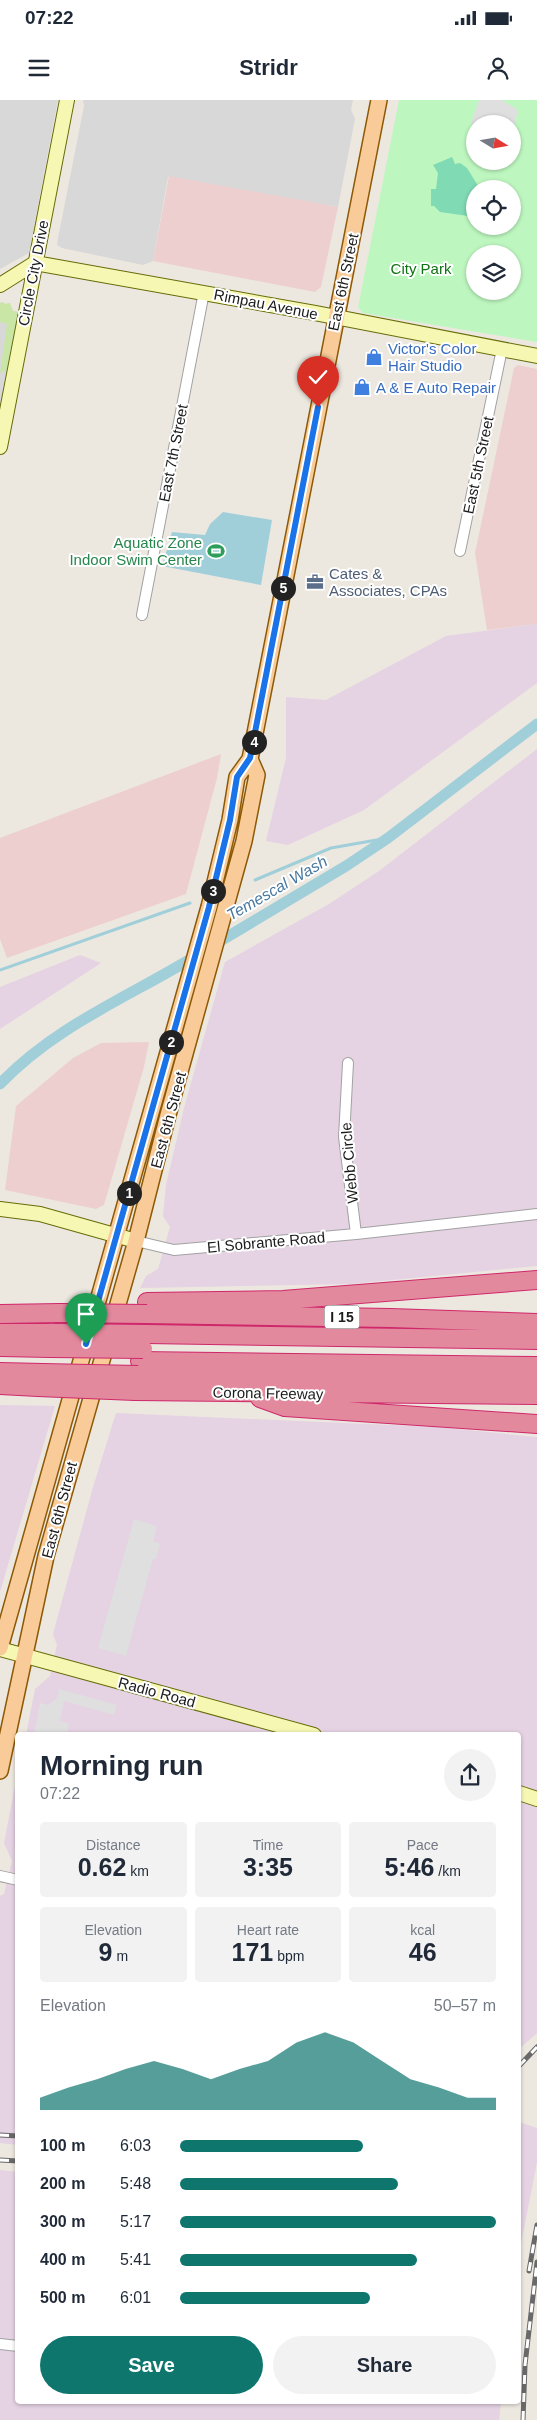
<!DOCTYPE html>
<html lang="en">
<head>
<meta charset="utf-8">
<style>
	body { margin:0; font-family:Arial,sans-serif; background:#f2f2f3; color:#1f2937; height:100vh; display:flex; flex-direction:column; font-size:19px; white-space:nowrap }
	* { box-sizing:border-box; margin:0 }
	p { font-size:16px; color:#747a83 }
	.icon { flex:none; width:28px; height:28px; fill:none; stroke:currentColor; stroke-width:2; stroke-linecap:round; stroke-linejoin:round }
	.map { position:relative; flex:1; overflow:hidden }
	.drawer { position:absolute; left:15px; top:1632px; width:506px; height:672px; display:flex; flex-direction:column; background:#fff; border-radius:5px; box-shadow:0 1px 4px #0004 }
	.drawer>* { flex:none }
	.needle { width:32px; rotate:101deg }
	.controls { position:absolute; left:466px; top:15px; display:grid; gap:10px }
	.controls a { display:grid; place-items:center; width:55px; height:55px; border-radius:50%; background:#fff; box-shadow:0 1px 4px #0004; font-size:25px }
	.pin { position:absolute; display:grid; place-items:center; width:42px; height:42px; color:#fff; margin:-51px -21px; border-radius:50% 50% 50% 0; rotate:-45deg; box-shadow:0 0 5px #0007 }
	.pin .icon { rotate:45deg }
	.km { position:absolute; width:25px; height:25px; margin:-12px; border-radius:50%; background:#222; color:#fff; font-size:14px; line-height:25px; text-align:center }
	.round { display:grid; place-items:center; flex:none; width:52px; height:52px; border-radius:26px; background:#f2f2f3 }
	.headline { display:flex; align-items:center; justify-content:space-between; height:85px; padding:0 25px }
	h1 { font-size:28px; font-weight:700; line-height:38px }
	.stats { display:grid; grid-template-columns:repeat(3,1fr); gap:8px; height:85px; padding:5px 25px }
	.stats div { display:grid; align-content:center; border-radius:5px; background:#f2f2f3; text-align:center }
	.stats b { font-size:25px; font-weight:700 }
	.stats small { font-size:14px; font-weight:400 }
	.stats p { font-size:14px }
	.chart { height:140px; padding:10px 25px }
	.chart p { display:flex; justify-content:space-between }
	.chart svg { width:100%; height:90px; margin-top:5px; fill:#0f766e; opacity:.7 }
	.action { display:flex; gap:10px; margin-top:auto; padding:10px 25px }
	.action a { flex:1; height:58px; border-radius:30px; background:#0f766e; color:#fff; font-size:20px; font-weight:700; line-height:58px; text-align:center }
	.action a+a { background:#f2f2f3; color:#1f2937 }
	ul { padding:0 25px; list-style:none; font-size:16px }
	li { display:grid; grid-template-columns:80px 60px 1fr; align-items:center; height:38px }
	li i { height:12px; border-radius:6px; background:#0f766e }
	.status { display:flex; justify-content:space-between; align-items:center; height:35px; padding:0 25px; background:#fff; direction:ltr }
	.status svg { height:14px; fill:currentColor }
	header { display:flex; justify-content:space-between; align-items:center; height:65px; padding:0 25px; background:#fff; font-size:22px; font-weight:700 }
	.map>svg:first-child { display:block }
	.residential { fill:#d9d8d8 }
	.commercial { fill:#edcfcf }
	.industrial { fill:#e5d2e3 }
	.grass { fill:#c9e6a7 }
	.park { fill:#bdf7bf; fill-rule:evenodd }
	.pitch { fill:#80dab3 }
	.parking { fill:#dfdfdf }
	.water { fill:#a1cfd9 }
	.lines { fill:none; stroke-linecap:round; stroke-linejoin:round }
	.stream { stroke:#a1cfd9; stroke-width:3 }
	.canal { stroke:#a1cfd9; stroke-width:11 }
	.street-casing { stroke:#a2a2a2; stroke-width:12 }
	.secondary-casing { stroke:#666c08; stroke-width:16 }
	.primary-casing { stroke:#8d5905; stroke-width:18 }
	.highway-casing { stroke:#cf286a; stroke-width:20 }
	.street { stroke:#fff; stroke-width:10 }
	.secondary { stroke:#f7f7b4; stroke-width:14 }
	.primary { stroke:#f8cb99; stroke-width:15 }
	.highway { stroke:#e3899e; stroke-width:18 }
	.rail-casing { stroke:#696969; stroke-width:5 }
	.rail { stroke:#fff; stroke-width:3; stroke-dasharray:9; stroke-linecap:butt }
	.highway-bridge-casing { stroke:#cf286a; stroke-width:20; stroke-linecap:butt }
	.highway-bridge { stroke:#e3899e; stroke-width:18 }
	.route-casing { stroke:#fff; stroke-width:10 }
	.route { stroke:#1a73e8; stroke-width:6 }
	.labels { text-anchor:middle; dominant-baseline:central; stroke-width:4; stroke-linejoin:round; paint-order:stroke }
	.shield { fill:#fff; stroke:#5f5f5f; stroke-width:1 }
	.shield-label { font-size:14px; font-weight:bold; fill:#1b1b1b }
	.park-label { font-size:15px; fill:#0e7312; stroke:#fff }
	.street-label { font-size:15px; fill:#1b1b1b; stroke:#fff }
	.shop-label { font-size:15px; fill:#366cbe; stroke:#fff; text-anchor:start }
	.leisure-label { font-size:15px; fill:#27864d; stroke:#fff; text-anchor:end }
	.service-label { font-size:15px; fill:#4e5e75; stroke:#fff; text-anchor:start }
	.water-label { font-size:16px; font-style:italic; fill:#48789f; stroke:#fff }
</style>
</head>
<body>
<div class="status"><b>07:22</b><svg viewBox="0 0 49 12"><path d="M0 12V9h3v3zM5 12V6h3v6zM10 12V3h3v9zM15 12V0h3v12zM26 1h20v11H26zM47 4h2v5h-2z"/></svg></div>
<header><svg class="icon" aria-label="menu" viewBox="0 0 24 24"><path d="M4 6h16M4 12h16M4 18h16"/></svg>Stridr<svg class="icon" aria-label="person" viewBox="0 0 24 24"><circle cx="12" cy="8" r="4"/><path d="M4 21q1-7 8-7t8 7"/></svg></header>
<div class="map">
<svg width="537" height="2320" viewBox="0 0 537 2320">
	<rect width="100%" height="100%" fill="#ece8e0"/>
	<path class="residential" d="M0 0H58L29 153 0 169Z
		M83 0H353L351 10 355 19 338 107 168 77 153 161 143 165 62 148 57 145 58 138 84 6Z
		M3 202 5 204 10 203 13 211 18 212 0 306V203Z"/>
	<path class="commercial" d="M169 76 338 107 321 187 315 192 153 161Z
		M518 265 537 269V524L487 530 475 453 514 268Z
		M221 654 217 678 186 794 7 858 0 839V738Z
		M149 942 144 967 104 1105 96 1109 5 1090 16 1006 73 958 101 943Z"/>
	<path class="industrial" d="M537 524V583L364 710 288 745 266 741 286 658V597L326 600 446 536Z
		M537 649V1166L351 1184 140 1188 146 1176 158 1169 170 1127 163 1116 166 1085 184 1008 225 862 329 804 379 771Z
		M80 855 101 863 0 929V887Z
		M0 1305 55 1306 0 1492Z
		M116 1313 436 1327 537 1337V1933L519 1949V1635H26L35 1589 50 1576 57 1545 53 1534 93 1387Z
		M17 1675V2045L0 2043V1796L4 1794 12 1761 4 1743Z
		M519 2022 537 2028V2062L519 2154Z
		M0 2070 17 2072 18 2302 501 2303 499 2320H0Z"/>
	<path class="grass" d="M3 202 5 204 10 203 13 211 18 212 7 270 0 273 7 224 0 222V203Z"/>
	<path class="park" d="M399 0H537V242L363 213 358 207ZM475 24H512V61H475ZM475 89H512V126H475ZM475 154H512V191H475Z"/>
	<path class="pitch" d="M452 57 455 64 460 63 467 68 480 89H475V117L440 112 434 106H431V89H436L438 73 433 65Z"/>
	<path class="parking" d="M479 0H502L518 10 513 31 512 24H475V41L471 38 475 28 471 23Z
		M134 1419 157 1426 153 1441 160 1444 156 1459H153L126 1556 98 1548Z
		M59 1589 117 1605 114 1615 64 1601 60 1621 69 1624 67 1635H34L40 1603 48 1605 57 1598Z"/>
	<path class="water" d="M223 412 272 420 261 485 162 466 172 432 205 435 210 424Z"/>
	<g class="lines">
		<path class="stream" d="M255 780 331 748 388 738
			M0 870 190 803"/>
		<path class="canal" d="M212 846 346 766 388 738 537 624
			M0 984C56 925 131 896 199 854"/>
		<g class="street-casing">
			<path id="street" d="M460 451 502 249
				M142 515 204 192
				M348 963 344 1037 356 1134
				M136 1141 174 1150 356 1134 537 1114
				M0 1776 18 1780
				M0 2244 18 2246"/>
		</g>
		<g class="secondary-casing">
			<path id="secondary" d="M0 185 35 163 315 213 537 256
				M0 347 67 0
				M0 1109 40 1114 136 1141
				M0 1549 314 1635
				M519 1693 537 1699"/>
		</g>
		<g class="primary-casing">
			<path id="primary" d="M0 1548 209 807 230 720 237 677 250 659 379 0
				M0 1671 46 1456 136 1141 168 1015 244 741 257 675 250 659"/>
		</g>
		<g class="highway-casing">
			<path id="highway" d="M147 1202 283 1200 537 1180
				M0 1214 60 1213
				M147 1214 391 1218 537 1223
				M0 1233H54
				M146 1234 537 1240
				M0 1247 50 1248
				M140 1261 537 1266
				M0 1272 43 1273
				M138 1275 537 1280
				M0 1285 38 1287
				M135 1291 537 1295
				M260 1298 285 1307 537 1324"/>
		</g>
		<use href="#street" class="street"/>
		<use href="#secondary" class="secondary"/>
		<use href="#primary" class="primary"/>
		<use href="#highway" class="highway"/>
		<g class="rail-casing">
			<path id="rail" d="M519 1966 537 1947
				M0 2035 18 2036
				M0 2060 18 2061
				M529 2171 537 2125
				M523 2320 525 2265 537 2162"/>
		</g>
		<use href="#rail" class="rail"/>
		<g class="highway-bridge-casing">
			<path id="highway-bridge" d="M60 1213 147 1214
				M54 1233 146 1234
				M50 1248 143 1249
				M43 1273 138 1275
				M38 1287 135 1291"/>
		</g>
		<use href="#highway-bridge" class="highway-bridge"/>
	</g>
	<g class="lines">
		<g class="route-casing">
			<path id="route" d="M86 1244 209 807 230 720 237 677 250 658 318 307"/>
		</g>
		<use href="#route" class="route"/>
	</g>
	<defs>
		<g id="shop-bare" transform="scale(1.35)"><path d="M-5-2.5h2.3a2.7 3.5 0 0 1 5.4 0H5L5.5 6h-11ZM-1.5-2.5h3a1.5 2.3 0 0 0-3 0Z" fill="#3f7fe0" stroke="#fff" stroke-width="2.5" paint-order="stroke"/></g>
		<g id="stadium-bare" transform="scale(1.35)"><path d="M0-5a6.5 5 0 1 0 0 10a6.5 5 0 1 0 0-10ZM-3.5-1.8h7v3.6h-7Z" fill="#2e9e5b" stroke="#fff" stroke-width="2.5" paint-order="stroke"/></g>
		<g id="office-bare" transform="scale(1.35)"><path d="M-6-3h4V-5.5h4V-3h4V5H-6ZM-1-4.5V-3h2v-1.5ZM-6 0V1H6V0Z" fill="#5c6f8a" stroke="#fff" stroke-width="2.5" paint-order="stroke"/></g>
	</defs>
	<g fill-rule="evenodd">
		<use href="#shop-bare" x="374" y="257"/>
		<use href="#shop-bare" x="362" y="287"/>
		<use href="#stadium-bare" x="216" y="451"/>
		<use href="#office-bare" x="315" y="482"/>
	</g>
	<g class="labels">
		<rect class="shield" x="324.5" y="1205.5" width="35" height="23" rx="4"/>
		<g class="shield-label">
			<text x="342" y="1217">I 15</text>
		</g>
		<g class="park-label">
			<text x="421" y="168">City Park</text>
		</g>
		<g class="street-label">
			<text transform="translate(33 173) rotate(-79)">Circle City Drive</text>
			<text transform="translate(343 182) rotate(-78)">East 6th Street</text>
			<text transform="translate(266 204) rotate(11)">Rimpau Avenue</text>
			<text transform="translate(173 353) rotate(-79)">East 7th Street</text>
			<text transform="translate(478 365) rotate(-78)">East 5th Street</text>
			<text transform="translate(168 1020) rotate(-75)">East 6th Street</text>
			<text transform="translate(349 1063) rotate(-95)">Webb Circle</text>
			<text transform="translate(266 1142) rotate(-5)">El Sobrante Road</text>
			<text transform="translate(268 1293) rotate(1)">Corona Freeway</text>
			<text transform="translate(59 1410) rotate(-75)">East 6th Street</text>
			<text transform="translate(157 1592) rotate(15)">Radio Road</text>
		</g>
		<g class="shop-label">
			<text x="388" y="248">Victor's Color<tspan x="388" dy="17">Hair Studio</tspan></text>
			<text x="376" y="287">A &amp; E Auto Repair</text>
		</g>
		<g class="leisure-label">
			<text x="202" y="442">Aquatic Zone<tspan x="202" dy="17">Indoor Swim Center</tspan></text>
		</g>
		<g class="service-label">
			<text x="329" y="473">Cates &amp;<tspan x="329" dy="17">Associates, CPAs</tspan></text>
		</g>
		<g class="water-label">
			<text transform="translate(277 788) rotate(-30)">Temescal Wash</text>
		</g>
	</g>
</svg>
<div class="controls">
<a><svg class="needle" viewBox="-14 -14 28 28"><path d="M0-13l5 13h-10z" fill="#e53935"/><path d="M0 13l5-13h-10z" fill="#747a83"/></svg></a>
<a><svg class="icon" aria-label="locate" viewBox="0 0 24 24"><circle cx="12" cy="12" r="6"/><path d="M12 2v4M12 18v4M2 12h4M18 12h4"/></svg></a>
<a><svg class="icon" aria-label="layers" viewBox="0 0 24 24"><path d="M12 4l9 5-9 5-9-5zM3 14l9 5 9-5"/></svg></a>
</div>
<div class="pin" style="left:86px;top:1244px;background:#1e9e55"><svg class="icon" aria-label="arrive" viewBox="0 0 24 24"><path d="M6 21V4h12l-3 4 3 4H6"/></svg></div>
<div class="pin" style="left:318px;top:307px;background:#d93025"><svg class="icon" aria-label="check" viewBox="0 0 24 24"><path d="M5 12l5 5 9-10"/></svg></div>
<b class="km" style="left:129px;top:1093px">1</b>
<b class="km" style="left:171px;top:942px">2</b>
<b class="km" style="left:213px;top:791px">3</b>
<b class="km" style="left:254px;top:642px">4</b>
<b class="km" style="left:283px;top:488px">5</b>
<section class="drawer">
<div class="headline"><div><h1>Morning run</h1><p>07:22</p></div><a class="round"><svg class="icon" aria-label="share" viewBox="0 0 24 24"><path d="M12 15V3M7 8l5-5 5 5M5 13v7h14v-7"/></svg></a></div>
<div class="stats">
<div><p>Distance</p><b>0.62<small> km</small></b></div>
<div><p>Time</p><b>3:35</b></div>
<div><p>Pace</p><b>5:46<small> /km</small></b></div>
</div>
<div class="stats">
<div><p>Elevation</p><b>9<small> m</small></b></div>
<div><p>Heart rate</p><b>171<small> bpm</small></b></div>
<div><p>kcal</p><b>46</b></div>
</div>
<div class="chart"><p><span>Elevation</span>50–57 m</p>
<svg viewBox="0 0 160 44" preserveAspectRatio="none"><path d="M0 44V38L10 33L20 29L30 24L40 20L50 24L60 29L70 24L80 20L90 11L100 6L110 11L120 20L130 29L140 33L150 38L160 38V44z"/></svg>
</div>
<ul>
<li><b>100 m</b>6:03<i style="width:58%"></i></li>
<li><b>200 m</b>5:48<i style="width:69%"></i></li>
<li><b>300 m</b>5:17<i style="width:100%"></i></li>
<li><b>400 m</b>5:41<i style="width:75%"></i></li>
<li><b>500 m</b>6:01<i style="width:60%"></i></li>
</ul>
<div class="action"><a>Save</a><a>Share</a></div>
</section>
</div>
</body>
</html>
